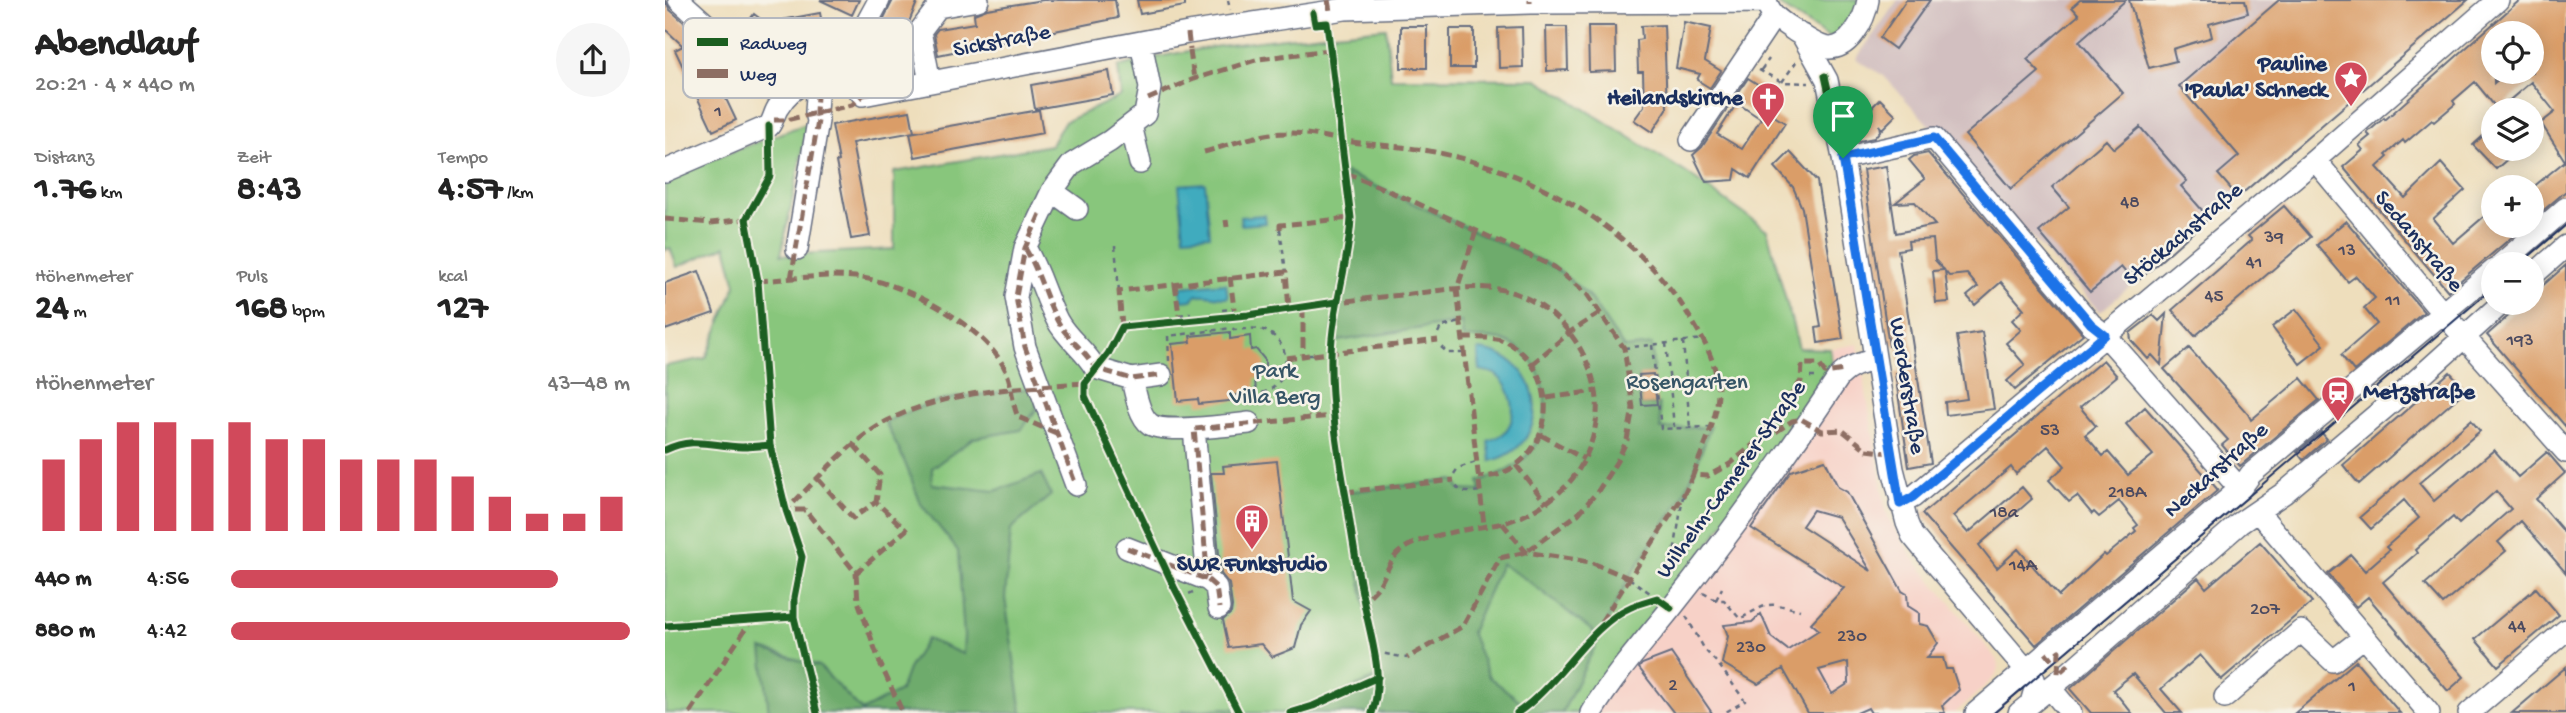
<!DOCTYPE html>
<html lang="de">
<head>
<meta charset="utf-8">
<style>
	body { margin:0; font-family:"Gochi Hand",sans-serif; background:#f6f6f6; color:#222; height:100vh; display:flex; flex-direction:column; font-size:26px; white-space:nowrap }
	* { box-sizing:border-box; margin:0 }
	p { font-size:23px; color:#767676 }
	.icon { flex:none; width:38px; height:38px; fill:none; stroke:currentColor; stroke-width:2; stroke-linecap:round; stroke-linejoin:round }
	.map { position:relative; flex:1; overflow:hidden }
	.sheet { display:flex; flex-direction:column; background:#fff; width:665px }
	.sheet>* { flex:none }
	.tools { position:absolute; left:1816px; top:21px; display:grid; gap:14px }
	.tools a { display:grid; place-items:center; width:63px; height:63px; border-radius:50%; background:#fff; box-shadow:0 4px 18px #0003; font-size:35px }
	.pin { position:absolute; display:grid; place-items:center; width:60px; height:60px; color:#fff; margin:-72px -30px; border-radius:50% 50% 50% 0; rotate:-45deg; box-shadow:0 0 7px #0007 }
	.pin .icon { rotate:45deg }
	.round { display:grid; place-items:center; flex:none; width:74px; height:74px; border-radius:37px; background:#f6f6f6 }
	.summary { display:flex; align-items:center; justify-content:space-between; height:119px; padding:0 35px }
	h1 { font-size:38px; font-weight:800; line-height:52px }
	.stats { display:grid; grid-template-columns:repeat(3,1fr); gap:10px; height:119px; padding:7px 35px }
	.stats div { display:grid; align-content:center }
	.stats b { font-size:35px; font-weight:800 }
	.stats small { font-size:19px; font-weight:400 }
	.stats p { font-size:19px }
	.chart { height:196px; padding:14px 35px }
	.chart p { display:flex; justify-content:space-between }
	.chart svg { width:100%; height:126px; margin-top:7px; stroke:#d1495b; stroke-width:6 }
	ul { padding:0 35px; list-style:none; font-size:23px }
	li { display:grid; grid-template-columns:112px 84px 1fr; align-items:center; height:52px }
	li i { height:18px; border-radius:9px; background:#d1495b }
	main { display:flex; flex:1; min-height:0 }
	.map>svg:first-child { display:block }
	.built { fill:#f7d1c7 }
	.industrial { fill:#d2bfc0 }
	.green { fill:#88c67c; stroke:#527a6d; stroke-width:2 }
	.forest { fill:#6eab6c; stroke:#446d65; stroke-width:2; fill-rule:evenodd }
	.water { fill:#3fabbe; stroke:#2d6d8e; stroke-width:2 }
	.building { fill:#da9d67; fill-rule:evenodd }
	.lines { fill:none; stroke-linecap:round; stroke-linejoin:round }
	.minor-casing { stroke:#656c7f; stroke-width:24 }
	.path { stroke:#656c7f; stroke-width:2.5; stroke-dasharray:5 5; stroke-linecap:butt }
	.minor { stroke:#fff; stroke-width:21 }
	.tram { stroke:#1b2f5e; stroke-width:2 }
	.quiet { stroke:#8d6e63; stroke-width:5; stroke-dasharray:10 5; stroke-linecap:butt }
	.cycleway-casing { stroke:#f7f3e8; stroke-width:11 }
	.cycleway { stroke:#1b5e20; stroke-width:7 }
	.route-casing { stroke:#fff; stroke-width:14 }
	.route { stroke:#1a73e8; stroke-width:9 }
	.labels { text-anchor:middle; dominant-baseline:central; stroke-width:5; stroke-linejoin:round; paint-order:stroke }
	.number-label { font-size:19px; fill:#4b4a60 }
	.street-label { font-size:23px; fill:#1b2f5e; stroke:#f7f3e8 }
	.poi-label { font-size:23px; font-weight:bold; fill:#1b2f5e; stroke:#f7f3e8; text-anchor:end }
	.park-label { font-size:23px; fill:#365566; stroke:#f7f3e8 }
	.key { fill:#f7f3e8; stroke:#b5b8bf; stroke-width:2 }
	.key-label { font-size:19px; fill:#1b2f5e }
</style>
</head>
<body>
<main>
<section class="sheet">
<div class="summary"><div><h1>Abendlauf</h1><p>20:21 · 4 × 440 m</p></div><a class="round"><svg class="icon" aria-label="share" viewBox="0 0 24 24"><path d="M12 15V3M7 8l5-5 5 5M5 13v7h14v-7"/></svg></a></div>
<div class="stats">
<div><p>Distanz</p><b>1.76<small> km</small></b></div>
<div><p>Zeit</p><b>8:43</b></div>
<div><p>Tempo</p><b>4:57<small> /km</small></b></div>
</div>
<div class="stats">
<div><p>Höhenmeter</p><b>24<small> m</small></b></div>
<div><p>Puls</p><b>168<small> bpm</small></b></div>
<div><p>kcal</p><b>127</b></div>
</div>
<div class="chart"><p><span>Höhenmeter</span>43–48 m</p>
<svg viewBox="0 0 160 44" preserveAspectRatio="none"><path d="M5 44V19M15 44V12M25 44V6M35 44V6M45 44V12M55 44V6M65 44V12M75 44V12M85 44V19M95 44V19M105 44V19M115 44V25M125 44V32M135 44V38M145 44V38M155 44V32"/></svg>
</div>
<ul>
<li><b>440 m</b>4:56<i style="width:82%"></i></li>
<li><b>880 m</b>4:42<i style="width:100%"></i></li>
</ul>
</section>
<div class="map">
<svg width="1901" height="713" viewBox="0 0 1901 713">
	<rect width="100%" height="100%" fill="#f7f3e8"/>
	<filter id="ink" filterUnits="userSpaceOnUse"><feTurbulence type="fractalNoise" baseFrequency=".0143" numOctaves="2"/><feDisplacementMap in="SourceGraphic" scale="14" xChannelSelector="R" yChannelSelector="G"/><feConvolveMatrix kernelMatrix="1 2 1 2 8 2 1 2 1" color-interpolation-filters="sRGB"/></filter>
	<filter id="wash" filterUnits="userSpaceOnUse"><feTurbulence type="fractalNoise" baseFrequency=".00686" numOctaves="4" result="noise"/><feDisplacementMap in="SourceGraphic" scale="28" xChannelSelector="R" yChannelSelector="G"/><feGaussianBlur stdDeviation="1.57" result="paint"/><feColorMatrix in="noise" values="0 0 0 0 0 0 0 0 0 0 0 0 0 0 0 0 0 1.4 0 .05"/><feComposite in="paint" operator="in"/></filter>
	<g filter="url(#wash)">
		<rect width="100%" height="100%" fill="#eedebc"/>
		<path class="built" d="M1193 344 1220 506 1225 521 1247 557 1332 659 1334 668 1330 677 1290 713H916L1168 371 1165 349Z"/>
		<path class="industrial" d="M1233 0H1778L1787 11 1435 312 1219 76 1191 59Z"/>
		<path class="green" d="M1111 0H1194C1188 15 1182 36 1164 38L1111 3Z
			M721 28 726 78 872 79 1020 172 1102 230 1134 348 1165 349 1168 371 1017 582 916 713H0V366L41 358 71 285 61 246 12 267 5 248 0 250V177L143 123 116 255 229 249V172L386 145 399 122 456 96 453 67C538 43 633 37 721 28Z"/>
		<path class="forest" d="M681 173 889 267 922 294 959 348 987 345 988 374 974 376 977 405 994 404 996 429 1045 427 1028 475 1018 496 964 578 897 713H625L648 706 713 677 680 492 789 480 795 490 816 491 814 481C833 475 852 468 865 452 892 417 883 354 836 340 824 337 810 338 798 338L796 322 667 342 671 302 685 248ZM836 564 862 580 930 633 862 706 824 677 806 632Z
			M374 387 371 410 356 430 309 438 267 468V484L330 491 376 474 386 495 346 529 340 598 357 713H104L97 649 154 666 197 711 235 691 243 669 262 639 298 654 299 636 293 551 256 504 238 458 220 422 262 404 289 398Z
			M558 708 572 709 574 713H517V711Z"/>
		<path class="water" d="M540 183 545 235 519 237 514 185Z
			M599 215 600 223 576 225 575 217Z
			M561 283 563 297C552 298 545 294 532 295L527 300 517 301 515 287Z
			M813 350C881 355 891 445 826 461L823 441C828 439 834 437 838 434 855 418 848 387 830 374 826 372 820 371 815 370Z"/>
		<g id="blocks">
			<path class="building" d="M0 0 5 10 29 31 71 120 48 131 10 50 18 46 0 29Z
				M155 0H194L187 15Z
				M228 0H253L235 44 239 71 213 75 208 40Z
				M378 0H450L453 18 273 55 269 34 273 29 310 23 309 14 322 9Z
				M472 0H520V6L475 14Z
				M1241 0H1265L1230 49 1215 38Z
				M1415 0H1461L1414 41 1458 93 1346 189 1300 135 1374 72 1362 59 1414 15 1407 7Z
				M1464 0H1580L1583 13 1544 24 1547 37 1508 49 1511 61 1484 68Z
				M1614 0H1803L1573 197 1553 174 1574 156 1514 86Z
				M1855 0H1901V191L1867 220V188L1900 161 1876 123 1890 112 1866 82 1833 110 1810 82 1788 101 1790 104 1769 122 1767 120 1740 143 1738 140 1721 155 1723 157 1712 167 1740 198 1776 163 1800 190 1768 219 1788 243 1829 208V226H1860L1783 291 1678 167 1698 150 1694 145 1705 136 1702 133 1719 118 1720 120ZM1829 33H1867V72H1842L1829 83Z
				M155 13 160 39 116 47 111 21Z
				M89 14 106 27 97 39 80 26Z
				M1019 22 1046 28 1040 61 1056 71 1045 88 1032 80 1035 74 1011 68Z
				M999 25 1002 109 987 132 969 120 979 106 978 72H973L972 40 977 39 976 26Z
				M736 26H762V68H736Z
				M923 26H950L951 71 924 72Z
				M857 27 858 67 834 68 833 28Z
				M881 27H902L903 70 882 71Z
				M785 29H809V68H785Z
				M444 71 448 95 370 109 366 85Z
				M1083 78 1116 99 1106 114 1120 123 1085 178 1071 169 1069 180 1041 182 1028 155 1037 147ZM1072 103 1096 119 1077 149 1052 134Z
				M1215 99 1231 115 1217 129 1214 125 1215 131 1209 138 1194 141 1186 134V129Z
				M374 110 378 133 250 157 245 133Z
				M245 111 249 132 187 143 205 236 186 239 171 162 174 161 167 125Z
				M1829 126V149H1840L1846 156 1831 169 1808 145Z
				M1475 127 1522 181 1516 186 1544 218 1475 279 1467 270 1462 274 1456 267 1425 292 1374 232 1404 207 1387 187 1441 140 1449 149Z
				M1125 152 1152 181 1178 339 1153 343 1151 328 1156 327 1137 208 1128 187 1110 167Z
				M1263 153 1418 334 1350 390 1342 381 1360 365 1341 343 1356 330 1347 320 1359 309 1336 282 1310 305 1302 296 1313 287 1302 274 1284 276 1280 271 1284 302 1271 303 1268 271 1279 270 1270 260 1268 239 1243 241 1244 248 1233 250 1266 463 1244 467 1230 373 1236 372 1232 345 1224 346 1198 170 1221 166 1231 233 1270 225 1250 202 1230 203 1260 179 1244 160 1249 156Z
				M1619 206 1646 237 1530 336 1507 310 1587 240 1583 236Z
				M1681 221 1759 312 1689 371 1676 355 1712 324 1699 308 1710 298 1691 276 1683 282 1652 245Z
				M1901 265V427L1822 335 1858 303H1867V295Z
				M34 271 49 313 0 330V283Z
				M1631 309 1659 345 1635 364 1607 327Z
				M1501 314 1496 365 1487 355 1483 359 1466 340 1465 333 1488 315 1494 321Z
				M565 332V339L585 336 586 350 591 349 600 360V368L593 378H590L591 393 571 395 572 400 534 404 533 399 513 401 507 344 526 342 525 336Z
				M1317 332 1329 409 1281 415 1280 402 1302 399 1292 336Z
				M1524 348 1583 414 1586 420 1636 378 1654 400 1575 466 1557 445 1563 440 1499 369Z
				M1438 360 1452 376 1415 407 1431 426 1420 435 1438 456 1443 452 1463 475 1488 455 1461 424 1480 407 1553 490 1371 645 1257 514ZM1383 446 1400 466 1384 480 1404 502 1412 496 1427 514 1429 512 1434 517 1454 501 1473 525 1469 528 1471 531 1441 556 1439 554 1394 596 1353 549 1332 568 1314 545 1367 499 1357 487 1303 533 1288 516 1346 467 1351 474Z
				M1785 372 1801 390 1694 484 1678 465Z
				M988 374 992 404 977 405 974 375Z
				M1806 420 1815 431 1754 483 1769 501 1829 450 1853 477 1882 452 1900 473 1871 499 1901 534V573L1856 521 1833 542 1841 551 1778 604 1760 584 1846 509 1831 491 1794 524 1788 517 1750 550 1752 553 1718 582 1799 677 1783 691 1703 597 1691 607 1663 574 1686 555 1700 571 1724 550 1721 547 1754 518 1739 500 1706 529 1695 517Z
				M1656 432 1662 439 1638 460 1632 452Z
				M1160 460 1173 487 1182 492 1237 591 1242 594 1243 606 1254 613V624L1263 626 1273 643 1262 658H1278L1281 669H1287L1294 690 1277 706 1280 713H1206L1203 708 1192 713H1143L1118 669 1093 684 1057 663 1063 636 1059 625 1087 622 1096 614 1106 637 1123 650 1154 630 1146 623 1179 588 1086 528 1126 471ZM1148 510 1173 517 1206 571 1137 526ZM1183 662 1184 683 1167 694 1154 670Z
				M612 461 628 601 646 611 636 625 630 648 607 657 596 644 564 648 558 620 566 613 567 606 564 584 556 574 546 473H559L558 466Z
				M1595 542 1647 602 1556 680 1535 655 1496 689 1517 713H1501L1468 674 1448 690 1467 713H1426L1405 689 1533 578 1541 588Z
				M1871 588 1894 615 1833 666 1810 639Z
				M1006 653 1047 713H1009L974 668 977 664Z
				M1691 661 1735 713H1630Z
				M1901 667V713H1847Z"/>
		</g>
	</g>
	<g filter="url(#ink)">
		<use href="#blocks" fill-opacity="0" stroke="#656c7f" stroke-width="2"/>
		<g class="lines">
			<g class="minor-casing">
				<path id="minor" d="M14 0 106 83 122 94
					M1101 0C1105 16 1117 22 1130 31 1138 36 1149 44 1159 47 1183 54 1200 19 1203 0
					M1137 35 1162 80 1178 158 1228 469 1242 523 1247 535 1261 552 1369 679 1371 686 1366 703
					M184 78 198 95 523 33 680 9 865 3 1101 2
					M184 78C183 51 202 24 214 0
					M265 82 255 31 273 7 313 0
					M466 125 475 163
					M1026 140 1109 16
					M1178 158 1269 138 1426 324 1440 335 1575 489
					M1650 160 1769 303 1901 452
					M0 171 104 126C109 120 109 112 114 106 131 78 153 80 184 78
					M387 191 412 209
					M360 248C374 271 380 297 392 320 402 339 420 350 430 368L467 379 496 375
					M132 249 153 121 151 112 153 80
					M1836 264 1901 208
					M1867 276 1901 246
					M467 379C470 392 474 416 485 424 497 434 566 425 584 423
					M411 485 360 347 351 297 360 248 387 191 407 164 445 141 480 114 485 88 476 42
					M1235 504 1248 497 1650 160 1833 0
					M1593 512 1764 713
					M462 548 543 580 529 429
					M543 580 551 587 554 608
					M1385 688 1406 713
					M1560 697 1636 631 1668 661 1699 637
					M926 713C950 674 979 642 1007 607 1066 533 1122 455 1174 377 1184 366 1196 363 1210 360
					M1311 713 1575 489 1586 474 1829 270
					M1354 713 1406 671 1575 523 1619 493 1735 395 1837 303
					M1804 713 1901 630"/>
			</g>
			<path class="path" d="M563 0 565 10
				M1094 70 1117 82 1144 83
				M1096 70 1104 59
				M1117 82 1131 62
				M615 229 621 272
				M450 246 454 291
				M557 310 569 309
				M514 315 526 313
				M543 319 544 330
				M773 333 776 327 796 322
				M1018 341 1025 428
				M1001 343 1009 427
				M987 345 996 429 1045 427
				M776 347 783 353H799
				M959 348 1038 339
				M644 355H648
				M504 361 503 336 567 328 570 330C580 329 589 327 598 330 629 341 628 384 597 393
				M1145 377H1150
				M789 474 793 468 811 462
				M791 486C797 494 806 492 816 491
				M964 578 992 598
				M1005 579 1018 496
				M1038 593 1051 600H1059L1075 619C1105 602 1101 602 1135 610
				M515 598 528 592
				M1051 600 1057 588
				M1021 616 1040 650 1054 665 1080 701 1059 713
				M710 652 742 658"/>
			<use href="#minor" class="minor"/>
			<path class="tram" d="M1855 264 1901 225
				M1329 713 1829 287"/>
			<path class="quiet" d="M663 0 665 11
				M865 0V3
				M523 33 525 50
				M525 51 529 79
				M184 78 183 65 187 55
				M122 94C136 78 163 79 184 78
				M198 95 231 89
				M483 99 529 79 594 59 664 50
				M109 120H121L187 105 198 95
				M539 152C565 145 594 133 621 133 645 132 671 140 695 143 721 146 748 147 774 153 872 173 971 229 1024 316 1038 338 1052 363 1053 389 1054 418 1037 449 1028 475
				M1178 158 1269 138
				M681 173 745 200 889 267 922 294 959 348 968 408 962 440 952 461 933 491 913 514 861 552 835 558 798 626 742 658
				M375 214 360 248 351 297 360 347 411 485
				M0 219 46 223 81 219
				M561 220 562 227
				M615 229V225L686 218
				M811 231 792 289 819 525
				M360 248C374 271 380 297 392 320 402 339 420 350 430 368L467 379 496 375
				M565 277 569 309
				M126 279 153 121 151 112 153 80
				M93 281C125 279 158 274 190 277 237 281 321 326 341 371 348 387 346 401 353 417L391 433
				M510 284 514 315
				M667 303C693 299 719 297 746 294 772 291 799 286 825 288 879 293 919 337 930 387 938 419 924 462 901 486 884 503 861 517 838 523 811 529 751 534 732 554 724 563 720 577 713 587 709 592 703 597 698 602
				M638 308V356L644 355
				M457 327 454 291 621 272 624 309
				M798 338C810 338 824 337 836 340 851 345 864 358 871 371 892 409 876 458 835 474 828 477 820 476 813 477
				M648 355 773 340
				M621 358 638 356
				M867 364 905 332 936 312
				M882 398 931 391
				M876 435 919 459
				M1097 436H1105L1127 421 1136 419 1157 431 1177 430 1202 450 1225 453
				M189 445 215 475 211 502 241 530 191 573 140 510H121C152 480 183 442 222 421 279 391 356 387 420 383
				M851 465 881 503
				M153 479 188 518 211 502
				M680 492 789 480
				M837 523 861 552 925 562 964 578
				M462 548 543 580 529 429 667 416
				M191 573 193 601 215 663 238 713
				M543 580 551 587 554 608
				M936 622 1018 496 1028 475 1043 476 1065 464 1095 439 1136 381 1137 364H1154L1160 373 1180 370
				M1381 653 1385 658 1394 651 1393 674 1402 666 1406 671
				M25 713 87 619"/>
			<g class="cycleway-casing">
				<path id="cycleway" d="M648 13 650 24 662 23 686 218C684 264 667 308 666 355 665 405 673 453 682 503 687 536 692 570 699 603 706 640 720 676 707 713
					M1160 76 1178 158 1207 343
					M104 126 105 176 81 219 93 281 105 445 121 510 137 557 129 598V617L152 713
					M0 450C29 436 46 446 77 447 86 447 95 446 105 445
					M0 626 129 617
					M574 713 509 587 420 396V383L443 354 457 327 583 315 671 302
					M625 713 648 706 713 677
					M852 713C893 686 924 625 966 607 974 603 983 601 992 598L1006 608"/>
			</g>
			<use href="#cycleway" class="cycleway"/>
		</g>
	</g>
	<g class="lines" filter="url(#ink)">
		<g class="route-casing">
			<path id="route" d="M1269 138 1426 324 1440 335 1248 497 1235 504 1178 158Z"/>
		</g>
		<use href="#route" class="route"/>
	</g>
	<defs>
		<g id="sight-pin" transform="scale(1.75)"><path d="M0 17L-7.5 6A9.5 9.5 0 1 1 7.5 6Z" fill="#d1495b" stroke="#f7f3e8"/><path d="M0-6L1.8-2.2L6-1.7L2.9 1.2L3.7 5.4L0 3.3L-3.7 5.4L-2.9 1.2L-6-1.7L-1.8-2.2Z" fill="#fff"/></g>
		<g id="church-pin" transform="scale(1.75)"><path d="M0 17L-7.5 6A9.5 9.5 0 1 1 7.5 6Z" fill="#d1495b" stroke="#f7f3e8"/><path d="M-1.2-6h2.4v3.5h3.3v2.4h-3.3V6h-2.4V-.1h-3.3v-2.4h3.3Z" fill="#fff"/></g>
		<g id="station-pin" transform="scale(1.75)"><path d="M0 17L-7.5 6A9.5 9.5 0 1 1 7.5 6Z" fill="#d1495b" stroke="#f7f3e8"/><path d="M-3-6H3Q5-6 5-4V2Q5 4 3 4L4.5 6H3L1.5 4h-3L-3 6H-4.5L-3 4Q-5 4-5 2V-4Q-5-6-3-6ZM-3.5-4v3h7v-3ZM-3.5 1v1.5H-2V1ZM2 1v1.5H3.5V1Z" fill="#fff"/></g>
		<g id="building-pin" transform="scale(1.75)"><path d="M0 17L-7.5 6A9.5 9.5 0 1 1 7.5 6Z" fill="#d1495b" stroke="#f7f3e8"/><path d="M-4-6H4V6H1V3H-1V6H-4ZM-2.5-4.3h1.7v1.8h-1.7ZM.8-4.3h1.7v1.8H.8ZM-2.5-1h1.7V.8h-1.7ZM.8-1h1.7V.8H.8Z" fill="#fff"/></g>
	</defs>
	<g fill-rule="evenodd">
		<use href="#sight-pin" x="1686" y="78"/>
		<use href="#church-pin" x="1103" y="99"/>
		<use href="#station-pin" x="1673" y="393"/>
		<use href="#building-pin" x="587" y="521"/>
	</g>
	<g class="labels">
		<g class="number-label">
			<text x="53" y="112">1</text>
			<text x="1465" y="203">48</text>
			<text x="1609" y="238">39</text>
			<text x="1682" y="251">13</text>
			<text x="1589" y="263">41</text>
			<text x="1549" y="297">45</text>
			<text x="1728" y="301">11</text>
			<text x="1855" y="341">193</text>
			<text x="1385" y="431">53</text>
			<text x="1462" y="493">218A</text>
			<text x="1339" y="513">18a</text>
			<text x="1358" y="566">14A</text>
			<text x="1600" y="610">207</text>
			<text x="1852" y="627">44</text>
			<text x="1187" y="637">230</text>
			<text x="1086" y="648">230</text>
			<text x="1008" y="686">2</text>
			<text x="1687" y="687">1</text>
		</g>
		<g class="street-label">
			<text transform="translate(337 42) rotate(-11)">Sickstraße</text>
			<text transform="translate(1519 235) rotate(-40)">Stöckachstraße</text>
			<text transform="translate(1753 242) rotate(50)">Sedanstraße</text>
			<text transform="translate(1241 386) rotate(81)">Werderstraße</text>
			<text transform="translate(1552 471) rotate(-42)">Neckarstraße</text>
			<text transform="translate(1067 480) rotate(-54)">Wilhelm-Camerer-Straße</text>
		</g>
		<g class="poi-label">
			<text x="1662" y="65">Pauline<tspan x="1662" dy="26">'Paula' Schneck</tspan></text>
			<text x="1078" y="99">Heilandskirche</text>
			<text x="1698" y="393" text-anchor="start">Metzstraße</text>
			<text x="587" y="565" text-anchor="middle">SWR Funkstudio</text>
		</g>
		<g class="park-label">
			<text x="610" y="372">Park<tspan x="610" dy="26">Villa Berg</tspan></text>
			<text x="1022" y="383">Rosengarten</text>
		</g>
	</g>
	<rect x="18" y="18" width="230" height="80" rx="10" class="key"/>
	<rect x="32" y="38" width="31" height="8" fill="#1b5e20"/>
	<rect x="32" y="69" width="31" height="9" fill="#8d6e63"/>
	<g class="key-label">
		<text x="75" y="49">Radweg</text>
		<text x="75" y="80">Weg</text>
	</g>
</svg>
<div class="tools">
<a><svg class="icon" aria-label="locate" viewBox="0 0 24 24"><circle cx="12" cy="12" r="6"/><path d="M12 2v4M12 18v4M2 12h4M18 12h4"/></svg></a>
<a><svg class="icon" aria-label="layers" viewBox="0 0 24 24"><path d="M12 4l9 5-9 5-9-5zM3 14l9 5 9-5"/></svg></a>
<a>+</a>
<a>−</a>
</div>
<div class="pin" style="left:1178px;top:158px;background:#1e9e55"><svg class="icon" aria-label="arrive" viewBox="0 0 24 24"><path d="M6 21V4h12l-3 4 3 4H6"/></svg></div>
</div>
</main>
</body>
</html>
